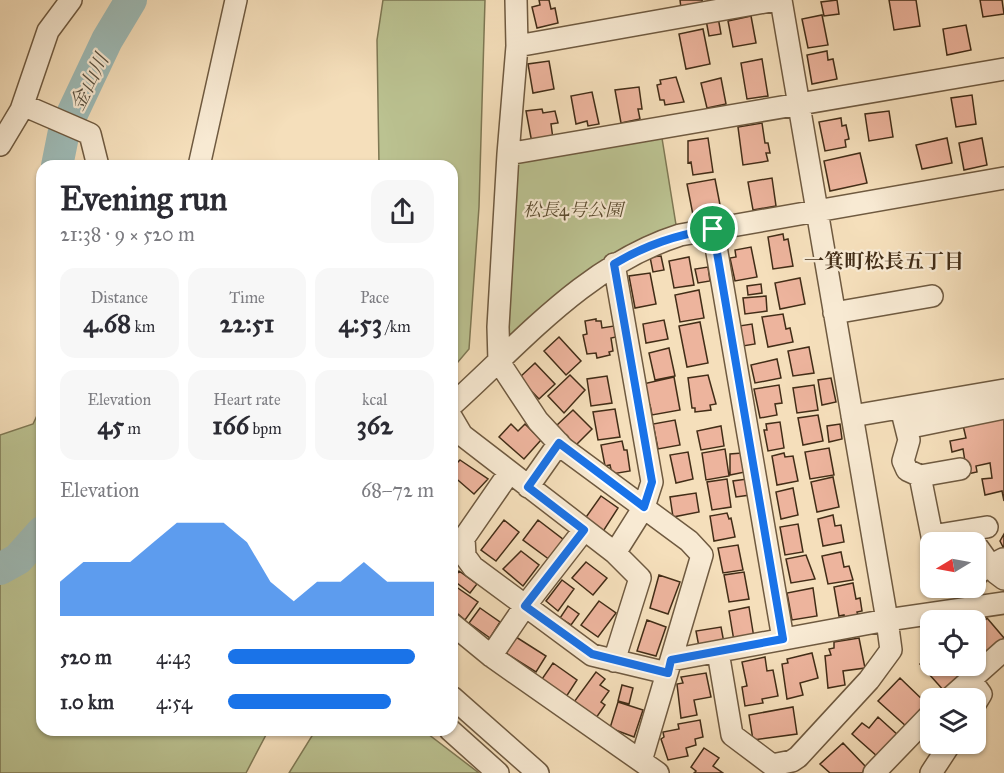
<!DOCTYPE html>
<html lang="en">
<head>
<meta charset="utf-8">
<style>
	body { margin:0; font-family:"IM FELL Great Primer","Noto Serif JP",serif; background:#f7f7f7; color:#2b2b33; height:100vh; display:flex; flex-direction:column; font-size:22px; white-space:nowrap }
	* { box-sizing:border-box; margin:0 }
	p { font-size:20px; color:#7c7c81 }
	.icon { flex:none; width:33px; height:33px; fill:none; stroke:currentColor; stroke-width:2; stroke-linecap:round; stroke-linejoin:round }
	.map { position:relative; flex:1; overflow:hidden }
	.panel { position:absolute; left:36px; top:160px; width:422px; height:576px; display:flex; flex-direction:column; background:#fff; border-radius:18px; box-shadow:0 2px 4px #0004 }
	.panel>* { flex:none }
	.needle { width:39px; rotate:260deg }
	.tools { position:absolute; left:920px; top:532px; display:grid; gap:12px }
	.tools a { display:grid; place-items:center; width:66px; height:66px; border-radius:12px; background:#fff; box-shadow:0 2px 4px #0004; font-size:30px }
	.pin { position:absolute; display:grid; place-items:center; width:51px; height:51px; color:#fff; margin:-26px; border:3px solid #fff; border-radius:50%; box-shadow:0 2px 6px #0007 }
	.round { display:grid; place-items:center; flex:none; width:63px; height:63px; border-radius:18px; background:#f7f7f7 }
	.headline { display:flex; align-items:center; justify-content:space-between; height:102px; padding:0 24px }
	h1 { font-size:33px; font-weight:700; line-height:45px }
	.stats { display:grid; grid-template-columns:repeat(3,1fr); gap:9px; height:102px; padding:6px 24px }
	.stats div { display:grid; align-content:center; border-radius:15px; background:#f7f7f7; text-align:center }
	.stats b { font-size:26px; font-weight:700 }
	.stats small { font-size:16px; font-weight:400 }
	.stats p { font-size:16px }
	.chart { height:168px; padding:12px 24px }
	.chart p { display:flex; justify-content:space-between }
	.chart svg { width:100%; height:108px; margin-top:6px; fill:#1a73e8; opacity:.7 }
	ul { padding:0 24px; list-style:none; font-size:20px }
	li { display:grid; grid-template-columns:96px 72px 1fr; align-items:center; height:45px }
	li i { height:15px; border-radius:8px; background:#1a73e8 }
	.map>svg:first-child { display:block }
	.green { fill:#bbc291; stroke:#7e7854; stroke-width:1.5 }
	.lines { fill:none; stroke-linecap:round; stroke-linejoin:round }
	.river { stroke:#9ebbb7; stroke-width:32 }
	.building { fill:#edb49d; stroke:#422d17; stroke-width:1.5 }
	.minor-casing { stroke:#6f5a40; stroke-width:24 }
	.minor { stroke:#f8ead3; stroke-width:21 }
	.route-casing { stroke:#fff; stroke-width:12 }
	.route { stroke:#1a73e8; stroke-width:8 }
	.labels { text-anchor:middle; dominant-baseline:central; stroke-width:4.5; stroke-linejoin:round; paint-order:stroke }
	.park-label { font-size:18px; font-style:italic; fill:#5a4b2f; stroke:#f8ead3 }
	.water-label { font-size:20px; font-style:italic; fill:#59503f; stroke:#f8ead3 }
	.neighbourhood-label { font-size:20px; font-weight:bold; fill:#422d17; stroke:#f8ead3 }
</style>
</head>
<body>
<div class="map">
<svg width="1004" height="773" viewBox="0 0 1004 773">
	<rect width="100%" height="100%" fill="#f5dfbb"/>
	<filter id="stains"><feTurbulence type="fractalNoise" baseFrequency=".00333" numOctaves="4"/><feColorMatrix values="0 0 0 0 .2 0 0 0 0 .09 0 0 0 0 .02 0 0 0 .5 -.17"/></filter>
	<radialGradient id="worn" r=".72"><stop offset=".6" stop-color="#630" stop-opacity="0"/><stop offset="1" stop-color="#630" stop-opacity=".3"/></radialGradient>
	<path class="green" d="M383 0H485L479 207 469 349 452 369V166H379L377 40Z
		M661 132 677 231 503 350 512 158Z
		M42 405V730L268 731 246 773H0V435L33 424Z
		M315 731H424L479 773H289Z"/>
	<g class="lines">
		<path class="river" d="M57 166 64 131 107 40 131 0
			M0 569 18 559 42 532"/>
	</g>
	<path class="building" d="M539 0H549L551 9 555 8 558 23 537 28 532 7 540 5Z
		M680 0H702L703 4 681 8Z
		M837 0 839 14 824 16 821 2Z
		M889 0H916L920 26 894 30Z
		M980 0H1002L1004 14 983 17Z
		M822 15 828 45 808 48 802 19Z
		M751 16 756 43 733 47 728 21Z
		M718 17 721 34 709 36 706 20Z
		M966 25 971 50 947 55 943 29Z
		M703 29 710 64 686 69 679 34Z
		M827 51 828 60 833 59 837 79 812 84 807 55Z
		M762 59 768 96 747 99 741 63Z
		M549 61 554 89 533 93 528 64Z
		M676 77 684 102 665 105 664 100H660L657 85 661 84 660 80Z
		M721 78 726 104 707 108 701 83Z
		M639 87 642 109H638L640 119 621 123 615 90Z
		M592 92 599 124 588 126 587 121 576 124 571 96Z
		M972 95 976 124 956 127 951 98Z
		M542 109 543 113 555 111 558 123 551 124 553 139 532 143 526 111Z
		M889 111 893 137 869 141 865 114Z
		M841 118 842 126 846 125 849 139 845 140 846 147 825 151 819 122Z
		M762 123 765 143H768L770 153H766L768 161 743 165 738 127Z
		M708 138 713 172 693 175 691 162 688 163V141Z
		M947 138 952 163 922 169 916 145Z
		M982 138 987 165 964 170 959 143Z
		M860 153 867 183 830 191 824 161Z
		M772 178 776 206 753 210 748 182Z
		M715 179 721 210 693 215 687 184Z
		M783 234 784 240 788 239 793 266 773 269 768 237Z
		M751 247 757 277 735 281 730 258 736 257 735 250Z
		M661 256 664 270 653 272 650 257Z
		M689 257 694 285 674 288 669 261Z
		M708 267 710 281 698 283 695 269Z
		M650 273 656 304 635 308 629 276Z
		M800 278 805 304 780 309 775 283Z
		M761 284 762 293 748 295 747 286Z
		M699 290 704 318 680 322 675 295Z
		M766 296 767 311 745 314 743 298Z
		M783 314 786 329 790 328 793 342 768 347 762 317Z
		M596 319V321H601L602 328 614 326 616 337 611 338 613 351 609 352 610 355 597 358 596 353 587 354 583 335 587 334 585 321Z
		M664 320 668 339 646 343 643 324Z
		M700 322 708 363 687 367 679 326Z
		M752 324 755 344 743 346 739 326Z
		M559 337 581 361 566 375 544 351Z
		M809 347 814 373 793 376 788 351Z
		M669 348 675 376 655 380 649 353Z
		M777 359 781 378 755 383 751 365Z
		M535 363 555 384 539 399 519 378Z
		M570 375 585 390 564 413 548 396Z
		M708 375 716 404 710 405 711 410 695 412V408H692L688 378Z
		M607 376 612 403 591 406 587 379Z
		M674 377 680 410 652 415 650 405 646 406 643 384Z
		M831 378 836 402 822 405 818 380Z
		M779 385 782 403 775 404 777 415 760 418 754 389Z
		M814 385 818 410 797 413 793 388Z
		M615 409 620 437 598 440 593 412Z
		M573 410 592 429 576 445 556 426Z
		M1004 414V501L1002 491 985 495 982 479 992 478 990 463 976 466 977 472 967 474 963 449 952 452 950 441 966 438 962 421Z
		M818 415 823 441 803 445 798 418Z
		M675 420 680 445 658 449 653 424Z
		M780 422 784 448 768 451 764 430H767L766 424Z
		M511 424 518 431 525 424 541 440 524 459 499 437Z
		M840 424 842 439 829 442 827 426Z
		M721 426 724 446 701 450 697 431Z
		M622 441 624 450H627L630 471 612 474 610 465 605 466 601 445Z
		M829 448 834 475 810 479 805 452Z
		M725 449 729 476 706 480 702 453Z
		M688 452 693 479 676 483 670 455Z
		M742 453 745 472 730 475V454Z
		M784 453 785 457 793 456 798 481 777 485 772 456Z
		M460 460 488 479 474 494 452 475V468Z
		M833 477 839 507 817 512 811 482Z
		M727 479 731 507 712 510 707 482Z
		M747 479 750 495 736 497 733 481Z
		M793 488 798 515 781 519 776 492Z
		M696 493 699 512 673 517 670 497Z
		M601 496 618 508 602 533 584 520Z
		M727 513 729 519 731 518 735 537 714 541 710 516Z
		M833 515 835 526 841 525 844 542 823 546 818 519Z
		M504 520 519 532 496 561 481 550Z
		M538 520 564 540 550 560 523 540Z
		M798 524 803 552 785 555 780 527Z
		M1004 534V549L1000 541Z
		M738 545 743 570 723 573 718 548Z
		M521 551 539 565 523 586 503 569Z
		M841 552 844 567 849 566 853 580 828 584 822 556Z
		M806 555 815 579 791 583 786 559Z
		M586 562 607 578 593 595 572 578Z
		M459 571 477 584 470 593 453 580Z
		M744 572 749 599 729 602 724 575Z
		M659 575 680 582 668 614 650 608Z
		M562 580 574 589 558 611 546 601Z
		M853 583 856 599 860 598 862 611 857 612 859 618 845 621 844 615 839 616 834 587Z
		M452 584 478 602 465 620 452 609Z
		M813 588 817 616 792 620 787 593Z
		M599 601 616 613 598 637 581 625Z
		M568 606 579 614 571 625 560 618Z
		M749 607 754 638 734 641 729 611Z
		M480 608 500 622 490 638 469 623Z
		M987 618 1004 638 982 659 975 653V621L980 627Z
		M647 620 666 627 656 656 637 651Z
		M721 627 724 643 699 647 696 631Z
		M516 637 546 656 536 672 506 653Z
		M859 638 865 668 843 671 845 685 828 688 825 656 831 655 829 649 834 648V642Z
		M812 653 818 678 800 683 803 695 787 699 782 664 788 663 787 659Z
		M930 655V666H967L971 670 945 692 920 664Z
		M765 657 767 671 773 670 778 696 762 699 763 703 745 706 742 687 747 686 742 662Z
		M553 663 577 680 566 697 542 679Z
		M596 672 605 679 600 685 609 691 601 702 605 705 596 718 574 702Z
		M706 673 711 697 694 700 697 715 681 718 677 684 683 683 681 677Z
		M900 678 928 705 907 727 878 701Z
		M622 685 633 688 629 704 618 701Z
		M618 702 643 710 634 737 610 728Z
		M793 707 797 734 753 740 749 715Z
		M878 717 899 736 878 757 852 734 862 723 869 728Z
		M700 720 703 737 695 739 696 745 686 748 688 756 668 760 661 739 664 737 663 732 679 729 678 724Z
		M843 743 867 768 862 773H830L820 764Z
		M704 748 719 758 713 766 723 773H694L696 771 691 767Z"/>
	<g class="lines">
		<g class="minor-casing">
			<path id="minor" d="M516 0 517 46 508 154 498 327 499 362 538 421 563 448 689 541 702 555 641 761
				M781 0 887 620 1004 603
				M517 46 776 0
				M23 105 90 134 98 166
				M0 145 21 110 48 31 71 0
				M508 154 1004 69
				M199 166 236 0
				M713 229 783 639
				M614 264 652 482 644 507 615 553
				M834 313 932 296
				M452 405C523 341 586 265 680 235L1004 178
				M901 408 909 440 903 461 907 470 920 476 932 536 987 527
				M852 416 1004 390
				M452 418 462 435 615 553 640 578 614 661
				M906 428 1004 408
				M509 473 464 538 465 556 473 567 592 655 667 673
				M920 476 960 469
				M528 487 559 443
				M966 531 996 573 1004 579
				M975 578 979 572 1003 559
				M452 624 491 656 658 773
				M491 656 525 606 584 530
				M671 660 887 620 891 650 869 680 798 757 792 761 772 765 732 735 718 652
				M971 680 981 694 975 704
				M452 697 538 773
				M949 699 1004 650
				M450 730 498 773
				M874 773 930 715
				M931 773 950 744"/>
		</g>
		<use href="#minor" class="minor"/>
	</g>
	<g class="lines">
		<g class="route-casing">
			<path id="route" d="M713 229 783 639 671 660 668 673 592 654 525 606 584 530 528 487 559 443 644 507 652 482 614 264C646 245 676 235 713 229Z"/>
		</g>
		<use href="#route" class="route"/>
	</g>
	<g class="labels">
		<g class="park-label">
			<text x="573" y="210">松長4号公園</text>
		</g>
		<g class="water-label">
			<text transform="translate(89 82) rotate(-63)">金山川</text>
		</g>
		<g class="neighbourhood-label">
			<text x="884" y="261">一箕町松長五丁目</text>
		</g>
	</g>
	<rect width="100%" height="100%" filter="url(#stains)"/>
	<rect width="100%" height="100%" fill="url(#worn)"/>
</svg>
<div class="tools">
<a><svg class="needle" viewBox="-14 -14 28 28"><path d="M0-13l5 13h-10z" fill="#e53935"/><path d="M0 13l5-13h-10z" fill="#7c7c81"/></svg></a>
<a><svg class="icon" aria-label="locate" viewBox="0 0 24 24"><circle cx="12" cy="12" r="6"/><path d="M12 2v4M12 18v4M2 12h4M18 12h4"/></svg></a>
<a><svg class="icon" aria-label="layers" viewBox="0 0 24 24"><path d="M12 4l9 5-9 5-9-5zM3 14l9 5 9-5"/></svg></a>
</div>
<div class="pin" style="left:713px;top:229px;background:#1e9e55"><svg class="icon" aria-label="arrive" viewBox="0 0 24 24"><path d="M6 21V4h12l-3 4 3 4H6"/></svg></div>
<section class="panel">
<div class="headline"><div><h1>Evening run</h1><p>21:38 · 9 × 520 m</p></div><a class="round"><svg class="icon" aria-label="share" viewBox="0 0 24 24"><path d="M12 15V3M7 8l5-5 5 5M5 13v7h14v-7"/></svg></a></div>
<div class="stats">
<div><p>Distance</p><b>4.68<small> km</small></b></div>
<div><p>Time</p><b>22:51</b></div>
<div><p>Pace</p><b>4:53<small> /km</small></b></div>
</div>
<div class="stats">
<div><p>Elevation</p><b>45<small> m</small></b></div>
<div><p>Heart rate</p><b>166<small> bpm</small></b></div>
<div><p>kcal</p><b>362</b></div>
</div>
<div class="chart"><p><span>Elevation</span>68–72 m</p>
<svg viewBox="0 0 160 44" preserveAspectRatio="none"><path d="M0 44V30L10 22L20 22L30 22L40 14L50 6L60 6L70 6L80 14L90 30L100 38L110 30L120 30L130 22L140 30L150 30L160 30V44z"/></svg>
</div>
<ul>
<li><b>520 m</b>4:43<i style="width:91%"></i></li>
<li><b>1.0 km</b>4:54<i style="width:79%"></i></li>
</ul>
</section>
</div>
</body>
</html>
